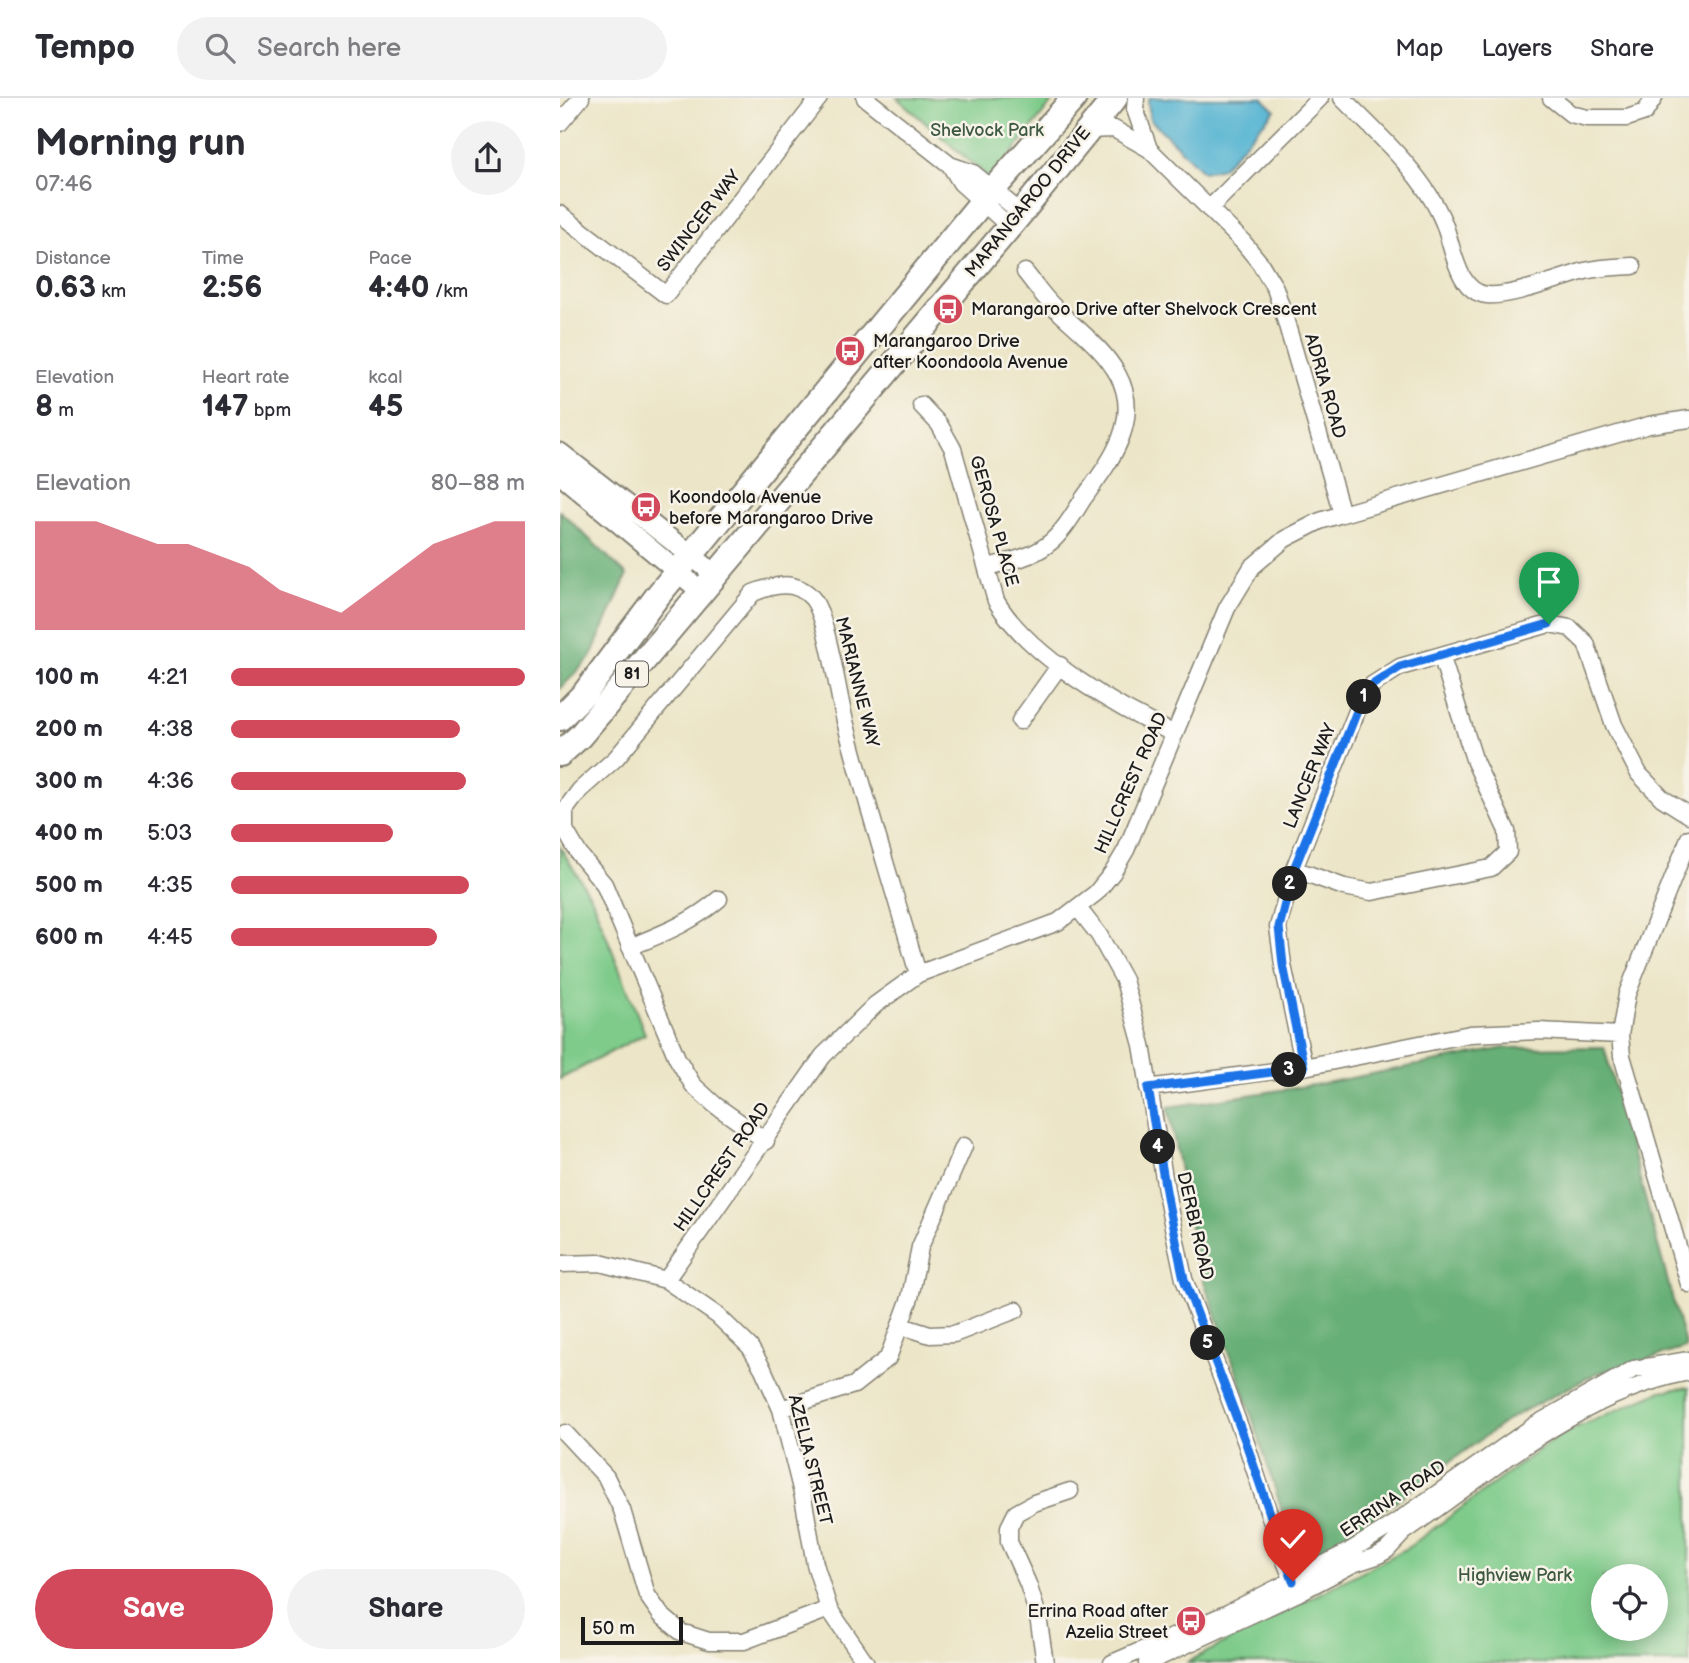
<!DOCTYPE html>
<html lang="en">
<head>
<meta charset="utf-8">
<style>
	body { margin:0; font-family:"Balsamiq Sans",sans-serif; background:#f2f2f3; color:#2b2b33; height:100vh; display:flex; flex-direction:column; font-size:26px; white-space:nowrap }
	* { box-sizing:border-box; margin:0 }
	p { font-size:23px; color:#7c7c81 }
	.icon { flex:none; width:38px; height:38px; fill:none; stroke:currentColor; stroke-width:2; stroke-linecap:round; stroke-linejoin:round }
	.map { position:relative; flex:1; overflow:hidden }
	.drawer { display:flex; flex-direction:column; background:#fff; width:560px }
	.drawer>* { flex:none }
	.fabs { position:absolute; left:1031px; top:1466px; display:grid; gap:14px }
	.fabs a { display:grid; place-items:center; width:77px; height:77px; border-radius:50%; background:#fff; box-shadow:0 4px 18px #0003; font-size:35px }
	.scale { position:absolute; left:21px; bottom:18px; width:102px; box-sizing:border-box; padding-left:7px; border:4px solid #1c1c1c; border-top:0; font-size:19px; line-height:24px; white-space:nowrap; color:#1c1c1c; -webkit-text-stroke:5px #f7f3e8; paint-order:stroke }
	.pin { position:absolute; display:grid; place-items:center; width:60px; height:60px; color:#fff; margin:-72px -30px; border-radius:50% 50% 50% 0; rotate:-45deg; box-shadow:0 0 7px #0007 }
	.pin .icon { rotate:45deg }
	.km { position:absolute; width:35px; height:35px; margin:-18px; border-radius:50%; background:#222; color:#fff; font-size:19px; line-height:35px; text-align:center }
	.round { display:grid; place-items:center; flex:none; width:74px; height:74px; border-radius:37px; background:#f2f2f3 }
	.head { display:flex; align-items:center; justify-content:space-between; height:119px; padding:0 35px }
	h1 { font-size:38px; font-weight:600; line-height:52px }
	.metrics { display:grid; grid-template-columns:repeat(3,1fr); gap:10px; height:119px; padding:7px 35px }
	.metrics div { display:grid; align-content:center }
	.metrics b { font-size:30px; font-weight:600 }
	.metrics small { font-size:19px; font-weight:400 }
	.metrics p { font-size:19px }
	.chart { height:196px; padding:14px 35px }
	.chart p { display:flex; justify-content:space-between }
	.chart svg { width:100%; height:126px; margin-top:7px; fill:#d1495b; opacity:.7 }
	.primary-button { display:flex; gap:14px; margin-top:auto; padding:14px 35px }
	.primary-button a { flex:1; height:80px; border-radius:42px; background:#d1495b; color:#fff; font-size:28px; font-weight:600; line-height:80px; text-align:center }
	.primary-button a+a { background:#f2f2f3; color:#2b2b33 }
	ul { padding:0 35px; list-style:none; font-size:23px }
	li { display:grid; grid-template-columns:112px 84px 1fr; align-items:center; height:52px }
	li i { height:18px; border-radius:9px; background:#d1495b }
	header { display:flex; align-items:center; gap:42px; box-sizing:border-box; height:98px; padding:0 35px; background:#fff; border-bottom:2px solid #e1e1e2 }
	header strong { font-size:33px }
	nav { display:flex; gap:38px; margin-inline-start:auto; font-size:24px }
	.search { width:490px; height:63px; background:#f2f2f3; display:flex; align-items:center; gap:18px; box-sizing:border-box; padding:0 24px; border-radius:38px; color:#7c7c81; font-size:26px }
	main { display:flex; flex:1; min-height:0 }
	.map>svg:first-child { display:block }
	.green { fill:#7ecb8a; stroke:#4d7453; stroke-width:2; fill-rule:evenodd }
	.forest { fill:#66af76; stroke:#416649; stroke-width:2 }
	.water { fill:#53b3d2; stroke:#386877; stroke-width:2 }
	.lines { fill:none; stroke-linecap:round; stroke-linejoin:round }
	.minor-casing { stroke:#848072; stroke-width:19 }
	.tertiary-casing { stroke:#848072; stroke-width:23 }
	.primary-casing { stroke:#848072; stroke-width:28 }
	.minor { stroke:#fff; stroke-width:16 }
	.tertiary { stroke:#fff; stroke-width:19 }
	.primary { stroke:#fff; stroke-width:24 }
	.route-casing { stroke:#fff; stroke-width:14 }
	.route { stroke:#1a73e8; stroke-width:9 }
	.labels { text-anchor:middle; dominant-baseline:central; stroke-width:5; stroke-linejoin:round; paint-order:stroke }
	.shield { fill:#f7f3e8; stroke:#5e5c59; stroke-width:2 }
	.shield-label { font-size:16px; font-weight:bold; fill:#1c1c1c }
	.park-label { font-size:18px; fill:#3e5942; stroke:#f7f3e8 }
	.street-label { font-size:18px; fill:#1c1c1c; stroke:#f7f3e8 }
	.poi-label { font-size:18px; fill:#1c1c1c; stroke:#f7f3e8; text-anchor:start }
</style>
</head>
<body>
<header>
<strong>Tempo</strong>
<div class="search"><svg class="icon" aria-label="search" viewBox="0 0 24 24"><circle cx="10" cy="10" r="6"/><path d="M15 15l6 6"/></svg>Search here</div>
<nav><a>Map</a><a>Layers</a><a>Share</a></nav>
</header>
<main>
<section class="drawer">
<div class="head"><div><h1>Morning run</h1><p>07:46</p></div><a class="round"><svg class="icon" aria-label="share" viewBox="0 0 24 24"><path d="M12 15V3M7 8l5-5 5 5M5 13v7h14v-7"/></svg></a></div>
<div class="metrics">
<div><p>Distance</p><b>0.63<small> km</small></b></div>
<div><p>Time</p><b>2:56</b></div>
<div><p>Pace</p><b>4:40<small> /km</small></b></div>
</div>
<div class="metrics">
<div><p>Elevation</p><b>8<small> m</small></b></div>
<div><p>Heart rate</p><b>147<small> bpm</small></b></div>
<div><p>kcal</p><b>45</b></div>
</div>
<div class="chart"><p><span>Elevation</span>80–88 m</p>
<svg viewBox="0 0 160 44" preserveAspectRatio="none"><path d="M0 44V6L10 6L20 6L30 10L40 14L50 14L60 18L70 22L80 30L90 34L100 38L110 30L120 22L130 14L140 10L150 6L160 6V44z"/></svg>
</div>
<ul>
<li><b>100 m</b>4:21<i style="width:100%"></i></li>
<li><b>200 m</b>4:38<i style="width:78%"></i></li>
<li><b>300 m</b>4:36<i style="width:80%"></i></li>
<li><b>400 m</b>5:03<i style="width:55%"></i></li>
<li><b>500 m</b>4:35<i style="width:81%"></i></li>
<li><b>600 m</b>4:45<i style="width:70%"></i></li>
</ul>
<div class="primary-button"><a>Save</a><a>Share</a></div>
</section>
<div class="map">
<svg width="1129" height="1565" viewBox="0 0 1129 1565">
	<rect width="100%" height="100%" fill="#f7f3e8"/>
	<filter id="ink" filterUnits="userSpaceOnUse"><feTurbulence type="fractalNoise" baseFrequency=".0143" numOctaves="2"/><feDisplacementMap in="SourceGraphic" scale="14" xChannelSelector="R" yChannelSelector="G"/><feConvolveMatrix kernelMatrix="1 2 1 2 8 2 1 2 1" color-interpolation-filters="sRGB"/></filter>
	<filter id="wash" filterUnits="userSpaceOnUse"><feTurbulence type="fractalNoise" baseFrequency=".00686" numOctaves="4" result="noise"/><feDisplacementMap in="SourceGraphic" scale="28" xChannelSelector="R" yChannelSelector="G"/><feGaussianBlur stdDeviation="1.57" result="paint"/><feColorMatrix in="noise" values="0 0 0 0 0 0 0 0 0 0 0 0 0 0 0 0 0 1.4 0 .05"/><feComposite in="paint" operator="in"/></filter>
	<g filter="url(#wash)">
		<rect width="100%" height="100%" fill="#ece5c7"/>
		<path class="green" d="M337 0H495L431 82Z
			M0 749 32 801 85 936 0 981Z
			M1129 1289V1565H626L849 1449 999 1337 1101 1293ZM1043 1479H1096V1531H1043Z"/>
		<path class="forest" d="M0 413 67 477 30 560 0 591Z
			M1044 949 1126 1250 1035 1276 952 1319 785 1440 738 1463 686 1300 637 1164 608 1009 760 986 945 950Z"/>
		<path class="water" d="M590 0H702L715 12 662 70 643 74 590 21 588 3Z"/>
	</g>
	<g filter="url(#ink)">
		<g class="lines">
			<g class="minor-casing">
				<path id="minor" d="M305 0 390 67 413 75 461 115
					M576 0 575 11 589 51
					M782 0C817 35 864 77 883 123 893 146 896 194 927 197 952 199 1000 180 1025 173 1041 169 1057 169 1073 168
					M991 0 1011 16 1027 20H1067L1085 14 1094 0
					M0 25 21 0
					M527 32 554 31 589 51 683 144 700 165 715 190 724 217 782 416
					M390 67 401 85 449 128
					M649 111 760 0
					M0 116 106 197 259 0
					M361 307 379 326 393 351 436 503C469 558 556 610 615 636
					M427 469C447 464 470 460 487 447 502 436 513 417 523 401 549 365 583 323 558 277 543 249 514 229 492 207 482 197 474 185 465 174
					M460 623 500 567
					M1129 740 1067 896 1060 937 1062 958 1129 1186
					M734 771 784 789 812 794 931 770 948 754 947 733 915 664 881 557
					M518 810 539 837 564 882 582 947 609 1110 624 1181 686 1345 722 1456 738 1495
					M70 849C104 835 131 825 159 801
					M744 969 723 867 718 829 734 771 801 603 812 587 840 569 989 526 1010 530 1026 545 1054 627 1079 676 1102 700 1129 717
					M588 990 744 969 910 936 979 933 1060 937
					M206 1043 155 1007 133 987 117 960 44 786 19 756 5 732V712L20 692 56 660 193 495C213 487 235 481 252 500 267 517 278 597 285 623 307 708 334 792 358 876
					M0 1166 40 1165 106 1182 158 1218 190 1249 203 1271 221 1311 243 1399 255 1466 269 1511 306 1565
					M106 1182 263 958 315 907 358 876 498 824 536 795 553 774 566 752 667 510 692 469 725 441 760 423 782 416 1089 327 1129 321
					M342 1228 370 1237 394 1236 456 1212
					M221 1311 294 1287 328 1260 350 1200 360 1149 404 1048
					M5 1335 46 1379 62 1412 87 1497 101 1517 121 1534 149 1543H184L269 1511
					M485 1565 478 1518 468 1486 449 1444V1429L456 1415 474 1405 510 1393
					M552 1565 668 1515 788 1454 835 1425 975 1327 1074 1271 1129 1262
					M587 1565 738 1495 793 1466 817 1458 827 1452 844 1434C933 1372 1020 1295 1129 1274"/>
			</g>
			<g class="tertiary-casing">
				<path id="tertiary" d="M0 355 156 477
					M0 376 142 494"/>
			</g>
			<g class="primary-casing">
				<path id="primary" d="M0 620 25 595 99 496 422 104 514 0
					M0 656 20 638 461 115 555 0"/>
			</g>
			<use href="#minor" class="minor"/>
			<use href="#tertiary" class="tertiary"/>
			<use href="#primary" class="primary"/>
		</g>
	</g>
	<g class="lines" filter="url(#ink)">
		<g class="route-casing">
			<path id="route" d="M733 1483 686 1345 624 1181 609 1110 588 990 744 970 723 867 719 829 734 771 801 603 812 587 840 569 989 526"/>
		</g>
		<use href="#route" class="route"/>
	</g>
	<defs>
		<g id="bus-disc" transform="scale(1.575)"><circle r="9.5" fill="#d1495b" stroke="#f7f3e8"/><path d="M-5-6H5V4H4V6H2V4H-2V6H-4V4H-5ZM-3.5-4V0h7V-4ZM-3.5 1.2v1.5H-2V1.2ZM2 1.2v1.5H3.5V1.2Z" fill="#fff"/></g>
	</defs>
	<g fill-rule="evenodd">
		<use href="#bus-disc" x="388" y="211"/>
		<use href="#bus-disc" x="290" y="253"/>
		<use href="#bus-disc" x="86" y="409"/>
		<use href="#bus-disc" x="631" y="1523"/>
	</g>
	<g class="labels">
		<rect class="shield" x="56" y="563.5" width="32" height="25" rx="5"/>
		<g class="shield-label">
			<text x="72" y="576">81</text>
		</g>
		<g class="park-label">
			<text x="427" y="32">Shelvock Park</text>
			<text x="955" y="1477">Highview Park</text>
		</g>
		<g class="street-label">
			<text transform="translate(468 104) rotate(-51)">MARANGAROO DRIVE</text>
			<text transform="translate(139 123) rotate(-52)">SWINCER WAY</text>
			<text transform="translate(765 288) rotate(74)">ADRIA ROAD</text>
			<text transform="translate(434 423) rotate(74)">GEROSA PLACE</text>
			<text transform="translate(297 584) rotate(76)">MARIANNE WAY</text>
			<text transform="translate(750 678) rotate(-68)">LANCER WAY</text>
			<text transform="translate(571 685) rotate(-66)">HILLCREST ROAD</text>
			<text transform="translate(162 1069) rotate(-55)">HILLCREST ROAD</text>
			<text transform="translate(635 1128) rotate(77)">DERBI ROAD</text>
			<text transform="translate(250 1362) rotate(76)">AZELIA STREET</text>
			<text transform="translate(833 1401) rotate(-34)">ERRINA ROAD</text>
		</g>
		<g class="poi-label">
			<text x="411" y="211">Marangaroo Drive after Shelvock Crescent</text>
			<text x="313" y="243">Marangaroo Drive<tspan x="313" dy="21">after Koondoola Avenue</tspan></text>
			<text x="109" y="399">Koondoola Avenue<tspan x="109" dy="21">before Marangaroo Drive</tspan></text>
			<text x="608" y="1513" text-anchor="end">Errina Road after<tspan x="608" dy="21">Azelia Street</tspan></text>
		</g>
	</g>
</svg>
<div class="fabs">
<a><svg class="icon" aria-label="locate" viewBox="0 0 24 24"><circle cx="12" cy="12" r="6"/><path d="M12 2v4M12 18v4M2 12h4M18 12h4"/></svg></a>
</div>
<div class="scale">50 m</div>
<div class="pin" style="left:989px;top:526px;background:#1e9e55"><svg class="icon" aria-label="arrive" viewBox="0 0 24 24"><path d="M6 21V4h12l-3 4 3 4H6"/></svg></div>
<div class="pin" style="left:733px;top:1483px;background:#d93025"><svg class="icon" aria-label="check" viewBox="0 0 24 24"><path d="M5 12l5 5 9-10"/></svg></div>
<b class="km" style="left:804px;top:599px">1</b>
<b class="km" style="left:730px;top:786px">2</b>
<b class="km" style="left:729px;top:972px">3</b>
<b class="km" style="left:598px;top:1049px">4</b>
<b class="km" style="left:648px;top:1245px">5</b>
</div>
</main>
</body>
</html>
